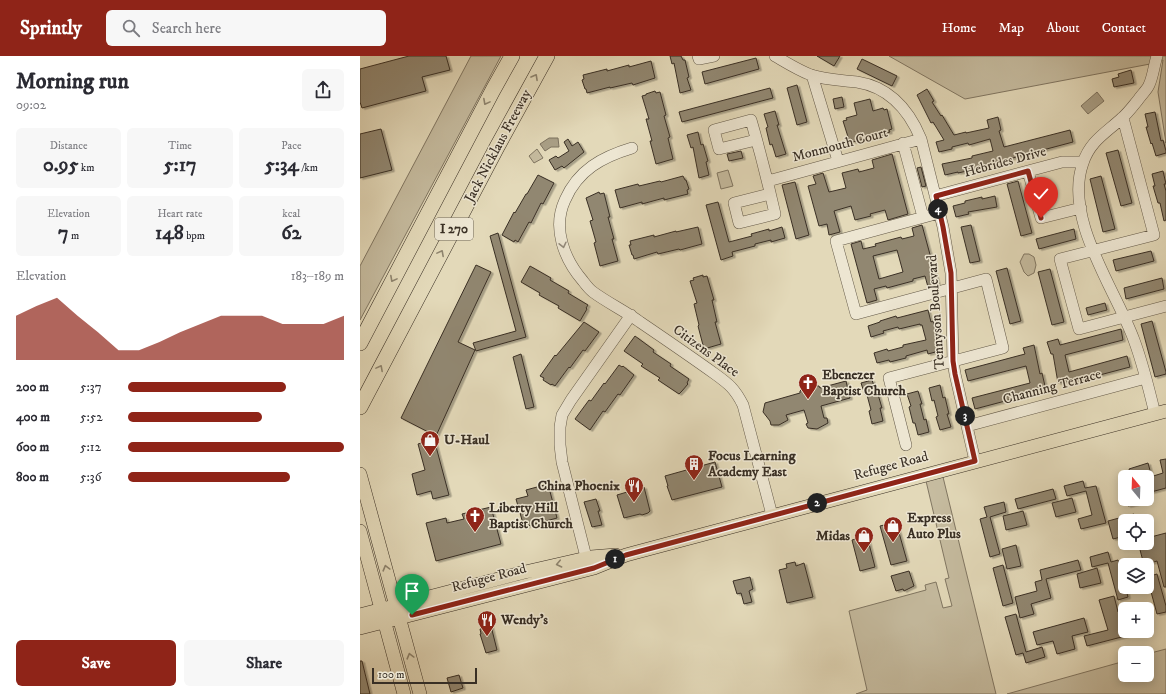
<!DOCTYPE html>
<html lang="en">
<head>
<meta charset="utf-8">
<style>
	body { margin:0; font-family:"IM FELL DW Pica",serif; background:#f7f7f7; color:#2b2b33; height:100vh; display:flex; flex-direction:column; font-size:15px; white-space:nowrap }
	* { box-sizing:border-box; margin:0 }
	p { font-size:13px; color:#7c7c81 }
	.icon { flex:none; width:22px; height:22px; fill:none; stroke:currentColor; stroke-width:2; stroke-linecap:round; stroke-linejoin:round }
	.map { position:relative; flex:1; overflow:hidden }
	.sheet { display:flex; flex-direction:column; background:#fff; width:360px }
	.sheet>* { flex:none }
	.needle { width:26px; rotate:341deg }
	.buttons { position:absolute; left:758px; top:414px; display:grid; gap:8px }
	.buttons a { display:grid; place-items:center; width:36px; height:36px; border-radius:6px; background:#fff; box-shadow:0 2px 10px #0003; font-size:20px }
	.scale { position:absolute; left:12px; bottom:10px; width:105px; box-sizing:border-box; padding-left:4px; border:2px solid #392f24; border-top:0; font-size:11px; line-height:14px; white-space:nowrap; color:#392f24; -webkit-text-stroke:3px #ede6d2; paint-order:stroke }
	.pin { position:absolute; display:grid; place-items:center; width:34px; height:34px; color:#fff; margin:-41px -17px; border-radius:50% 50% 50% 0; rotate:-45deg; box-shadow:0 0 4px #0007 }
	.pin .icon { rotate:45deg }
	.km { position:absolute; width:20px; height:20px; margin:-10px; border-radius:50%; background:#222; color:#fff; font-size:11px; line-height:20px; text-align:center }
	.round { display:grid; place-items:center; flex:none; width:42px; height:42px; border-radius:6px; background:#f7f7f7 }
	.headline { display:flex; align-items:center; justify-content:space-between; height:68px; padding:0 16px }
	h1 { font-size:22px; font-weight:800; line-height:30px }
	.stats { display:grid; grid-template-columns:repeat(3,1fr); gap:6px; height:68px; padding:4px 16px }
	.stats div { display:grid; align-content:center; border-radius:6px; background:#f7f7f7; text-align:center }
	.stats b { font-size:20px; font-weight:800 }
	.stats small { font-size:11px; font-weight:400 }
	.stats p { font-size:11px }
	.chart { height:112px; padding:8px 16px }
	.chart p { display:flex; justify-content:space-between }
	.chart svg { width:100%; height:72px; margin-top:4px; fill:#8f2418; opacity:.7 }
	.cta { display:flex; gap:8px; margin-top:auto; padding:8px 16px }
	.cta a { flex:1; height:46px; border-radius:6px; background:#8f2418; color:#fff; font-size:16px; font-weight:800; line-height:46px; text-align:center }
	.cta a+a { background:#f7f7f7; color:#2b2b33 }
	ul { padding:0 16px; list-style:none; font-size:13px }
	li { display:grid; grid-template-columns:64px 48px 1fr; align-items:center; height:30px }
	li i { height:10px; border-radius:5px; background:#8f2418 }
	header { display:flex; align-items:center; gap:24px; box-sizing:border-box; height:56px; padding:0 20px; background:#8f2418; color:#fff }
	header strong { font-size:19px }
	nav { display:flex; gap:22px; margin-inline-start:auto; font-size:14px }
	.search { width:280px; height:36px; background:#f7f7f7; display:flex; align-items:center; gap:10px; box-sizing:border-box; padding:0 14px; border-radius:6px; color:#7c7c81; font-size:15px }
	main { display:flex; flex:1; min-height:0 }
	.map>svg:first-child { display:block }
	.green { fill:#c6bca0; stroke:#807662 }
	.water { fill:#a99f86; stroke:#7c725f }
	.building { fill:#918771; stroke:#392f24; fill-rule:evenodd; filter:url(#shadow) }
	.lines { fill:none; stroke-linecap:round; stroke-linejoin:round }
	.minor-casing { stroke:#645a49; stroke-width:12 }
	.major-casing { stroke:#392f24; stroke-width:14 }
	.highway-casing { stroke:#392f24; stroke-width:16 }
	.minor { stroke:#ede6d2; stroke-width:11 }
	.major { stroke:#e3d9b9; stroke-width:13 }
	.highway { stroke:#e3d9b9; stroke-width:15 }
	.oneway { stroke:#8e846e }
	.oneway2 { stroke:#938a7b }
	.route-casing { stroke:#fff; stroke-width:8 }
	.route { stroke:#8f2418; stroke-width:5 }
	.labels { text-anchor:middle; dominant-baseline:central; stroke-width:3; stroke-linejoin:round; paint-order:stroke }
	.shield { fill:#ede6d2; stroke:#6f6658; stroke-width:1 }
	.shield-label { font-size:13px; font-weight:bold; fill:#392f24 }
	.street-label { font-size:14px; fill:#392f24; stroke:#ede6d2 }
	.poi-label { font-size:14px; font-weight:bold; fill:#392f24; stroke:#ede6d2; text-anchor:start }
</style>
</head>
<body>
<header>
<strong>Sprintly</strong>
<div class="search"><svg class="icon" aria-label="search" viewBox="0 0 24 24"><circle cx="10" cy="10" r="6"/><path d="M15 15l6 6"/></svg>Search here</div>
<nav><a>Home</a><a>Map</a><a>About</a><a>Contact</a></nav>
</header>
<main>
<section class="sheet">
<div class="headline"><div><h1>Morning run</h1><p>09:02</p></div><a class="round"><svg class="icon" aria-label="share" viewBox="0 0 24 24"><path d="M12 15V3M7 8l5-5 5 5M5 13v7h14v-7"/></svg></a></div>
<div class="stats">
<div><p>Distance</p><b>0.95<small> km</small></b></div>
<div><p>Time</p><b>5:17</b></div>
<div><p>Pace</p><b>5:34<small> /km</small></b></div>
</div>
<div class="stats">
<div><p>Elevation</p><b>7<small> m</small></b></div>
<div><p>Heart rate</p><b>148<small> bpm</small></b></div>
<div><p>kcal</p><b>62</b></div>
</div>
<div class="chart"><p><span>Elevation</span>183–189 m</p>
<svg viewBox="0 0 160 44" preserveAspectRatio="none"><path d="M0 44V17L10 11L20 6L30 17L40 27L50 38L60 38L70 33L80 27L90 22L100 17L110 17L120 17L130 22L140 22L150 22L160 17V44z"/></svg>
</div>
<ul>
<li><b>200 m</b>5:37<i style="width:73%"></i></li>
<li><b>400 m</b>5:52<i style="width:62%"></i></li>
<li><b>600 m</b>5:12<i style="width:100%"></i></li>
<li><b>800 m</b>5:36<i style="width:75%"></i></li>
</ul>
<div class="cta"><a>Save</a><a>Share</a></div>
</section>
<div class="map">
<svg width="806" height="638" viewBox="0 0 806 638">
	<defs>
		<filter id="shadow"><feDropShadow dx="2.5" dy="1.5" stdDeviation="0" flood-color="#0004"/></filter>
	</defs>
	<rect width="100%" height="100%" fill="#e3d9b9"/>
	<filter id="stains"><feTurbulence type="fractalNoise" baseFrequency=".005" numOctaves="4"/><feColorMatrix values="0 0 0 0 .2 0 0 0 0 .09 0 0 0 0 .02 0 0 0 .5 -.17"/></filter>
	<radialGradient id="worn" r=".72"><stop offset=".6" stop-color="#630" stop-opacity="0"/><stop offset="1" stop-color="#630" stop-opacity=".3"/></radialGradient>
	<path class="green" d="M111 0H141L0 264V210Z
		M529 0H806V87L798 36 803 4 790 8 605 43Z
		M177 93 183 102 174 107 169 100Z
		M368 114 373 130 361 133 357 117Z
		M664 198H669L674 201 676 209 674 217 668 220 664 216 660 206Z
		M583 421 636 638H496L507 634 489 555 566 534 565 529 576 526 583 552 592 550 585 523 589 522 566 425Z
		M806 593V638H647L765 605V619H787V598Z"/>
	<path class="water" d="M737 36 744 45 728 58 721 50Z
		M189 82H198L199 91H191L185 95 180 88Z"/>
	<path class="building" d="M49 0H86L90 14 62 21 66 35 2 52 0 46V13Z
		M310 0H321L323 4H325L329 21 327 22 331 34 320 37 314 7 312 8Z
		M457 0H480L474 10Z
		M396 2 399 13 345 28 342 16Z
		M502 3 537 20 532 30 497 13Z
		M291 5 295 22 273 29 272 27 250 32V31L227 37 226 33H225L222 24 224 23 223 19 247 13V15L269 9V11Z
		M771 14 774 27 754 31 752 23 759 21 758 18Z
		M437 29 447 66 437 69 427 32Z
		M410 32 413 42 322 66 319 56Z
		M567 33 574 45 572 46 581 60 582 59 594 79 606 76V77L629 72 627 64 638 61 641 74 639 75 644 91 710 74 713 86 649 103V104L638 107V105L616 111V113L598 117V116L585 119 582 108 612 102V100L633 95 630 83 609 89 608 87 592 91V93L579 96 576 86 584 84 573 66 571 67 557 39Z
		M295 35 296 37 300 36 306 59 304 60 310 81 308 82 313 103 296 108 290 85H292L286 63H289L282 40 286 39V38Z
		M482 41 484 51 475 53 473 43Z
		M510 43 513 55 523 52 524 54 527 53 532 73 529 74 530 76 493 86 492 83 489 84 483 65 487 64 486 62 497 59 494 47Z
		M415 55 419 69H417L426 98 416 101 412 88 410 89 406 72 408 71 404 58Z
		M795 56 801 85 803 84 806 95V97L796 100 792 87 791 88 786 71H788L785 58Z
		M21 73 32 114 0 122V78Z
		M338 76 341 89 343 88 348 105 346 106 349 119 339 122 333 91 331 92 327 79Z
		M208 83 212 90 218 86 224 96 204 112 202 110 195 114 189 104 196 100 198 102 209 95 204 86Z
		M758 94 772 147 761 150 746 97Z
		M381 95 383 102 369 105 367 98Z
		M532 98 548 158 528 164 525 154 510 158 511 160 495 164 491 150 474 155 480 176 469 179 467 168 459 170 448 130 456 128 453 120 463 117 469 136 486 132 482 117 498 113 499 116 514 112 512 104Z
		M561 111 566 130 562 131 557 112Z
		M803 115 806 128H804L806 135V164L804 165 800 147H798L793 130H795L792 118Z
		M178 119 194 127 183 148 181 147 171 167 169 166 158 186 155 184 154 186 142 179 154 156 155 157 166 138H167Z
		M323 120 325 124H326L329 133 327 134 328 138 304 144V142L282 148V146L260 152 255 134 278 128 279 130 300 125 301 126Z
		M741 120 755 173 743 176 730 123Z
		M658 125 672 177 661 180 647 128Z
		M435 126 449 179 436 183 422 129Z
		M239 136 240 138 244 137 250 161H248L254 183H252L258 205 240 210 234 187 236 186 230 165 233 164 226 142Z
		M635 140 637 151 608 156 609 158 596 161 593 150 605 147V145L622 141V143Z
		M358 146 369 186 392 180 391 178 409 173V175L422 171 425 182 411 186V184L395 188V190L372 196 373 200 361 204 346 149Z
		M562 169 578 228 568 231 565 220 553 223V225L527 232 526 230 514 233 517 244 507 247 491 188 501 185 503 193 516 190 515 188 541 181 542 183 554 180 552 172ZM537 194 543 216 519 223 513 200Z
		M611 169 620 205 610 207 601 171Z
		M338 171 342 188 320 194 319 193 298 198 297 196 274 203 273 199H272L269 189H271L270 185 294 179V181L316 175V176Z
		M714 173 716 183 679 193 676 183Z
		M138 177 166 281 116 295 113 287 156 275 130 180Z
		M791 195 794 205 756 215 753 204Z
		M116 209 131 216 98 286 115 294 76 380 41 362Z
		M170 210 191 222 190 224 209 235 208 237 228 249 226 252 227 253 220 265 198 252 199 250 179 239 180 237 161 226Z
		M647 212 661 265 650 268 636 215Z
		M690 213 704 266 692 269 678 216Z
		M343 219V221L347 220 354 244H352L357 266H355L361 288 344 293 338 270 339 269 334 248 337 247 330 225 334 224 333 222Z
		M802 222 804 233 766 243 764 232Z
		M745 247 747 254 728 259 726 252Z
		M568 254 571 266 573 265 577 282 575 283 579 295 568 298 567 294 546 300V302L530 306 529 304 517 307 514 297 527 293 528 295 543 291V289L566 284 562 269H560V268L539 273 538 271 523 275 524 277 511 281 508 270 520 266V265L536 260 537 262Z
		M792 265 806 316V318L795 321 781 268Z
		M224 266 239 276 225 295 223 294 210 312 209 311 195 330 192 328 191 329 183 324 184 322 180 320 195 299 196 300Z
		M761 273 763 284 705 299 709 316 767 300 770 311 717 325V322L698 327 693 298H691L687 286 698 283 700 289Z
		M275 280 294 294 293 296 311 308 310 310 329 323 327 327 328 328 322 335 319 338 298 324 300 322 281 310 283 308 264 295Z
		M674 289 680 318 682 317 685 330 667 335 668 339 615 353 612 342 670 327 666 310 608 325 605 314 665 298 663 292Z
		M161 298 174 351 166 353 153 301Z
		M259 309 262 311 263 310 274 319 260 339 258 338 245 356 243 355 230 374 215 363 229 344 231 345 244 327 245 328Z
		M512 324 516 336 517 335 522 352H520L523 365 512 368 509 355 511 354 507 339H505L501 327Z
		M486 325 490 342 461 350 464 362H467L468 367 457 373 448 372 446 368 448 367 444 354 426 359 428 364 419 369H411L410 365 403 356 405 347 440 337V335L446 330H459L460 332Z
		M580 329 583 342 585 341 589 358H587L591 371 580 374 576 361 578 360 574 344 572 345 569 332Z
		M558 335 562 348H560L564 364 566 363 569 376 558 379 555 367H553L549 351 551 350 547 338Z
		M74 383 89 439 73 443 71 435 57 439 52 418 65 414 58 388Z
		M806 403V432L791 436 787 422 803 417 800 404Z
		M355 406 362 431 312 444 307 430H308L305 420Z
		M788 407 791 418 780 421H771L769 413Z
		M723 425 725 432 736 430 746 467 721 473 718 463 732 459 726 435 707 440 704 430Z
		M188 428 197 462 164 471 156 443 168 440 166 434Z
		M284 431 290 455 288 457 282 459 280 458 264 462 257 439Z
		M693 433 696 443 658 453 655 443Z
		M712 442 716 456 696 461 692 447Z
		M236 443 240 455H238L242 469 232 471 224 446Z
		M766 443H788V445L768 450Z
		M644 446 646 456 630 461 640 498 630 501 620 463 627 461 624 451Z
		M131 451 141 488 76 505 66 467 86 462 87 467 104 463 102 458Z
		M663 455 667 469 646 474 643 460Z
		M774 458 776 465H760L765 480 753 483 748 465Z
		M536 466 547 505 531 509 520 470Z
		M806 477V531H804L797 505 784 509 779 490 789 488 787 482Z
		M507 480 515 511 500 515 492 484Z
		M656 489 661 510 647 513 642 493Z
		M748 496 751 506 758 504 768 541 758 544 748 507 732 511 730 501Z
		M718 504 721 514 686 523 691 542 671 548 674 558 660 562 655 541 677 535 675 526 682 524 680 514Z
		M435 506 436 510 444 507 453 541 427 547 419 514 427 512 426 508Z
		M643 509 653 547 643 550 633 512Z
		M737 512 741 527 720 532 717 518Z
		M549 515 554 530 544 535 543 533 536 535 531 520Z
		M797 518 806 550V556L797 558 787 521Z
		M390 521 393 533 389 535 392 546 384 548 381 537 377 538 373 525Z
		M754 540 758 556 765 554V575H777V577L727 590 724 580 748 574 739 544Z
		M656 558 666 596 682 591 685 601 666 607 663 597 656 599 645 561Z
		M724 562 728 576 712 580 715 593 697 598 693 585 677 589 673 576Z
		M131 570 137 594 126 597 120 578H121L120 573Z
		M0 605H2L10 638H0Z
		M99 619 103 632 91 636 87 622Z"/>
	<g class="lines">
		<g class="minor-casing">
			<path id="minor" d="M338 0 339 3 354 0
				M415 0C427 7 438 14 451 19 466 24 481 24 497 26 529 31 549 54 561 83L583 171 591 217 593 305 595 318 615 405
				M452 19 478 105
				M763 62 794 179 700 203 719 273 806 250
				M396 84 359 93 354 74 391 64C400 95 408 126 415 158L379 167 374 147 410 138
				M543 87 563 161
				M272 92C242 101 218 114 205 144 192 172 204 203 223 225 226 229 229 233 233 236 248 247 265 255 280 266 305 283 330 300 355 318 369 328 375 333 383 349L412 459
				M668 115 681 162 721 152
				M408 125 561 83
				M575 140 702 106H723
				M795 358C789 333 783 308 774 284 756 234 703 163 723 107 730 85 746 77 762 62 768 57 773 50 778 44 781 39 787 34 789 29 793 21 794 9 797 0
				M607 370 786 322
				M546 389 529 322 643 292 626 223 496 258 476 185 579 157
				M228 509 202 406 200 389V371L202 359 211 344 271 259"/>
		</g>
		<g class="major-casing">
			<path id="major" d="M0 418 60 638
				M0 475 44 638
				M0 559 161 517 231 501 256 499
				M0 572 234 512 266 499 277 496 806 355"/>
		</g>
		<g class="highway-casing">
			<path id="highway" d="M0 287 133 34 152 0
				M0 351 137 91 187 0"/>
		</g>
		<use href="#minor" class="minor"/>
		<use href="#major" class="major"/>
		<use href="#highway" class="highway"/>
	</g>
	<defs><path id="oneway-chevron" d="M-2-3.5L2.5 0L-2 3.5" fill="none" stroke-width="1.6" stroke-linecap="round" stroke-linejoin="round"/></defs>
	<g class="oneway">
		<use href="#oneway-chevron" transform="translate(175 21) rotate(-61)"/>
		<use href="#oneway-chevron" transform="translate(126 46) rotate(118)"/>
		<use href="#oneway-chevron" transform="translate(81 197) rotate(-62)"/>
		<use href="#oneway-chevron" transform="translate(33 223) rotate(118)"/>
		<use href="#oneway-chevron" transform="translate(20 312) rotate(-62)"/>
		<use href="#oneway-chevron" transform="translate(199 508) rotate(168)"/>
		<use href="#oneway-chevron" transform="translate(26 512) rotate(-105)"/>
		<use href="#oneway-chevron" transform="translate(50 600) rotate(-105)"/>
	</g>
	<use class="oneway2" href="#oneway-chevron" transform="translate(203 189) rotate(77)"/>
	<g class="lines">
		<g class="route-casing">
			<path id="route" d="M52 559 234 512 266 499 615 405 595 318 593 305 591 217 583 171 576 140 668 115 681 162"/>
		</g>
		<use href="#route" class="route"/>
	</g>
	<defs>
		<g id="church-pin" transform="scale(1)"><path d="M0 17L-7.5 6A9.5 9.5 0 1 1 7.5 6Z" fill="#8f2418" stroke="#ede6d2"/><path d="M-1.2-6h2.4v3.5h3.3v2.4h-3.3V6h-2.4V-.1h-3.3v-2.4h3.3Z" fill="#fff"/></g>
		<g id="shop-pin" transform="scale(1)"><path d="M0 17L-7.5 6A9.5 9.5 0 1 1 7.5 6Z" fill="#8f2418" stroke="#ede6d2"/><path d="M-5-2.5h2.3a2.7 3.5 0 0 1 5.4 0H5L5.5 6h-11ZM-1.5-2.5h3a1.5 2.3 0 0 0-3 0Z" fill="#fff"/></g>
		<g id="building-pin" transform="scale(1)"><path d="M0 17L-7.5 6A9.5 9.5 0 1 1 7.5 6Z" fill="#8f2418" stroke="#ede6d2"/><path d="M-4-6H4V6H1V3H-1V6H-4ZM-2.5-4.3h1.7v1.8h-1.7ZM.8-4.3h1.7v1.8H.8ZM-2.5-1h1.7V.8h-1.7ZM.8-1h1.7V.8H.8Z" fill="#fff"/></g>
		<g id="restaurant-pin" transform="scale(1)"><path d="M0 17L-7.5 6A9.5 9.5 0 1 1 7.5 6Z" fill="#8f2418" stroke="#ede6d2"/><path d="M-5-6h1v4h1v-4h1v4h1v-4h1v5L-1.5 .5V6h-2V.5L-5-1ZM5-6V6H3V1.5H1.5Q1.5-4 5-6Z" fill="#fff"/></g>
	</defs>
	<g fill-rule="evenodd">
		<use href="#church-pin" x="448" y="327"/>
		<use href="#shop-pin" x="70" y="384"/>
		<use href="#building-pin" x="334" y="408"/>
		<use href="#restaurant-pin" x="274" y="430"/>
		<use href="#church-pin" x="115" y="460"/>
		<use href="#shop-pin" x="533" y="470"/>
		<use href="#shop-pin" x="504" y="480"/>
		<use href="#restaurant-pin" x="127" y="564"/>
	</g>
	<g class="labels">
		<rect class="shield" x="75" y="162" width="38" height="22" rx="3"/>
		<g class="shield-label">
			<text x="94" y="173">I 270</text>
		</g>
		<g class="street-label">
			<text transform="translate(480 89) rotate(-15)">Monmouth Court</text>
			<text transform="translate(138 90) rotate(-62)">Jack Nicklaus Freeway</text>
			<text transform="translate(645 106) rotate(-15)">Hebrides Drive</text>
			<text transform="translate(576 256) rotate(-94)">Tennyson Boulevard</text>
			<text transform="translate(346 295) rotate(36)">Citizens Place</text>
			<text transform="translate(692 331) rotate(-15)">Channing Terrace</text>
			<text transform="translate(531 410) rotate(-15)">Refugee Road</text>
			<text transform="translate(129 522) rotate(-15)">Refugee Road</text>
		</g>
		<g class="poi-label">
			<text x="462" y="319">Ebenezer<tspan x="462" dy="16">Baptist Church</tspan></text>
			<text x="84" y="384">U-Haul</text>
			<text x="348" y="400">Focus Learning<tspan x="348" dy="16">Academy East</tspan></text>
			<text x="260" y="430" text-anchor="end">China Phoenix</text>
			<text x="129" y="452">Liberty Hill<tspan x="129" dy="16">Baptist Church</tspan></text>
			<text x="547" y="462">Express<tspan x="547" dy="16">Auto Plus</tspan></text>
			<text x="490" y="480" text-anchor="end">Midas</text>
			<text x="141" y="564">Wendy's</text>
		</g>
	</g>
	<rect width="100%" height="100%" filter="url(#stains)"/>
	<rect width="100%" height="100%" fill="url(#worn)"/>
</svg>
<div class="buttons">
<a><svg class="needle" viewBox="-14 -14 28 28"><path d="M0-13l5 13h-10z" fill="#e53935"/><path d="M0 13l5-13h-10z" fill="#7c7c81"/></svg></a>
<a><svg class="icon" aria-label="locate" viewBox="0 0 24 24"><circle cx="12" cy="12" r="6"/><path d="M12 2v4M12 18v4M2 12h4M18 12h4"/></svg></a>
<a><svg class="icon" aria-label="layers" viewBox="0 0 24 24"><path d="M12 4l9 5-9 5-9-5zM3 14l9 5 9-5"/></svg></a>
<a>+</a>
<a>−</a>
</div>
<div class="scale">100 m</div>
<div class="pin" style="left:52px;top:559px;background:#1e9e55"><svg class="icon" aria-label="arrive" viewBox="0 0 24 24"><path d="M6 21V4h12l-3 4 3 4H6"/></svg></div>
<div class="pin" style="left:681px;top:162px;background:#d93025"><svg class="icon" aria-label="check" viewBox="0 0 24 24"><path d="M5 12l5 5 9-10"/></svg></div>
<b class="km" style="left:255px;top:503px">1</b>
<b class="km" style="left:457px;top:447px">2</b>
<b class="km" style="left:605px;top:360px">3</b>
<b class="km" style="left:578px;top:153px">4</b>
</div>
</main>
</body>
</html>
